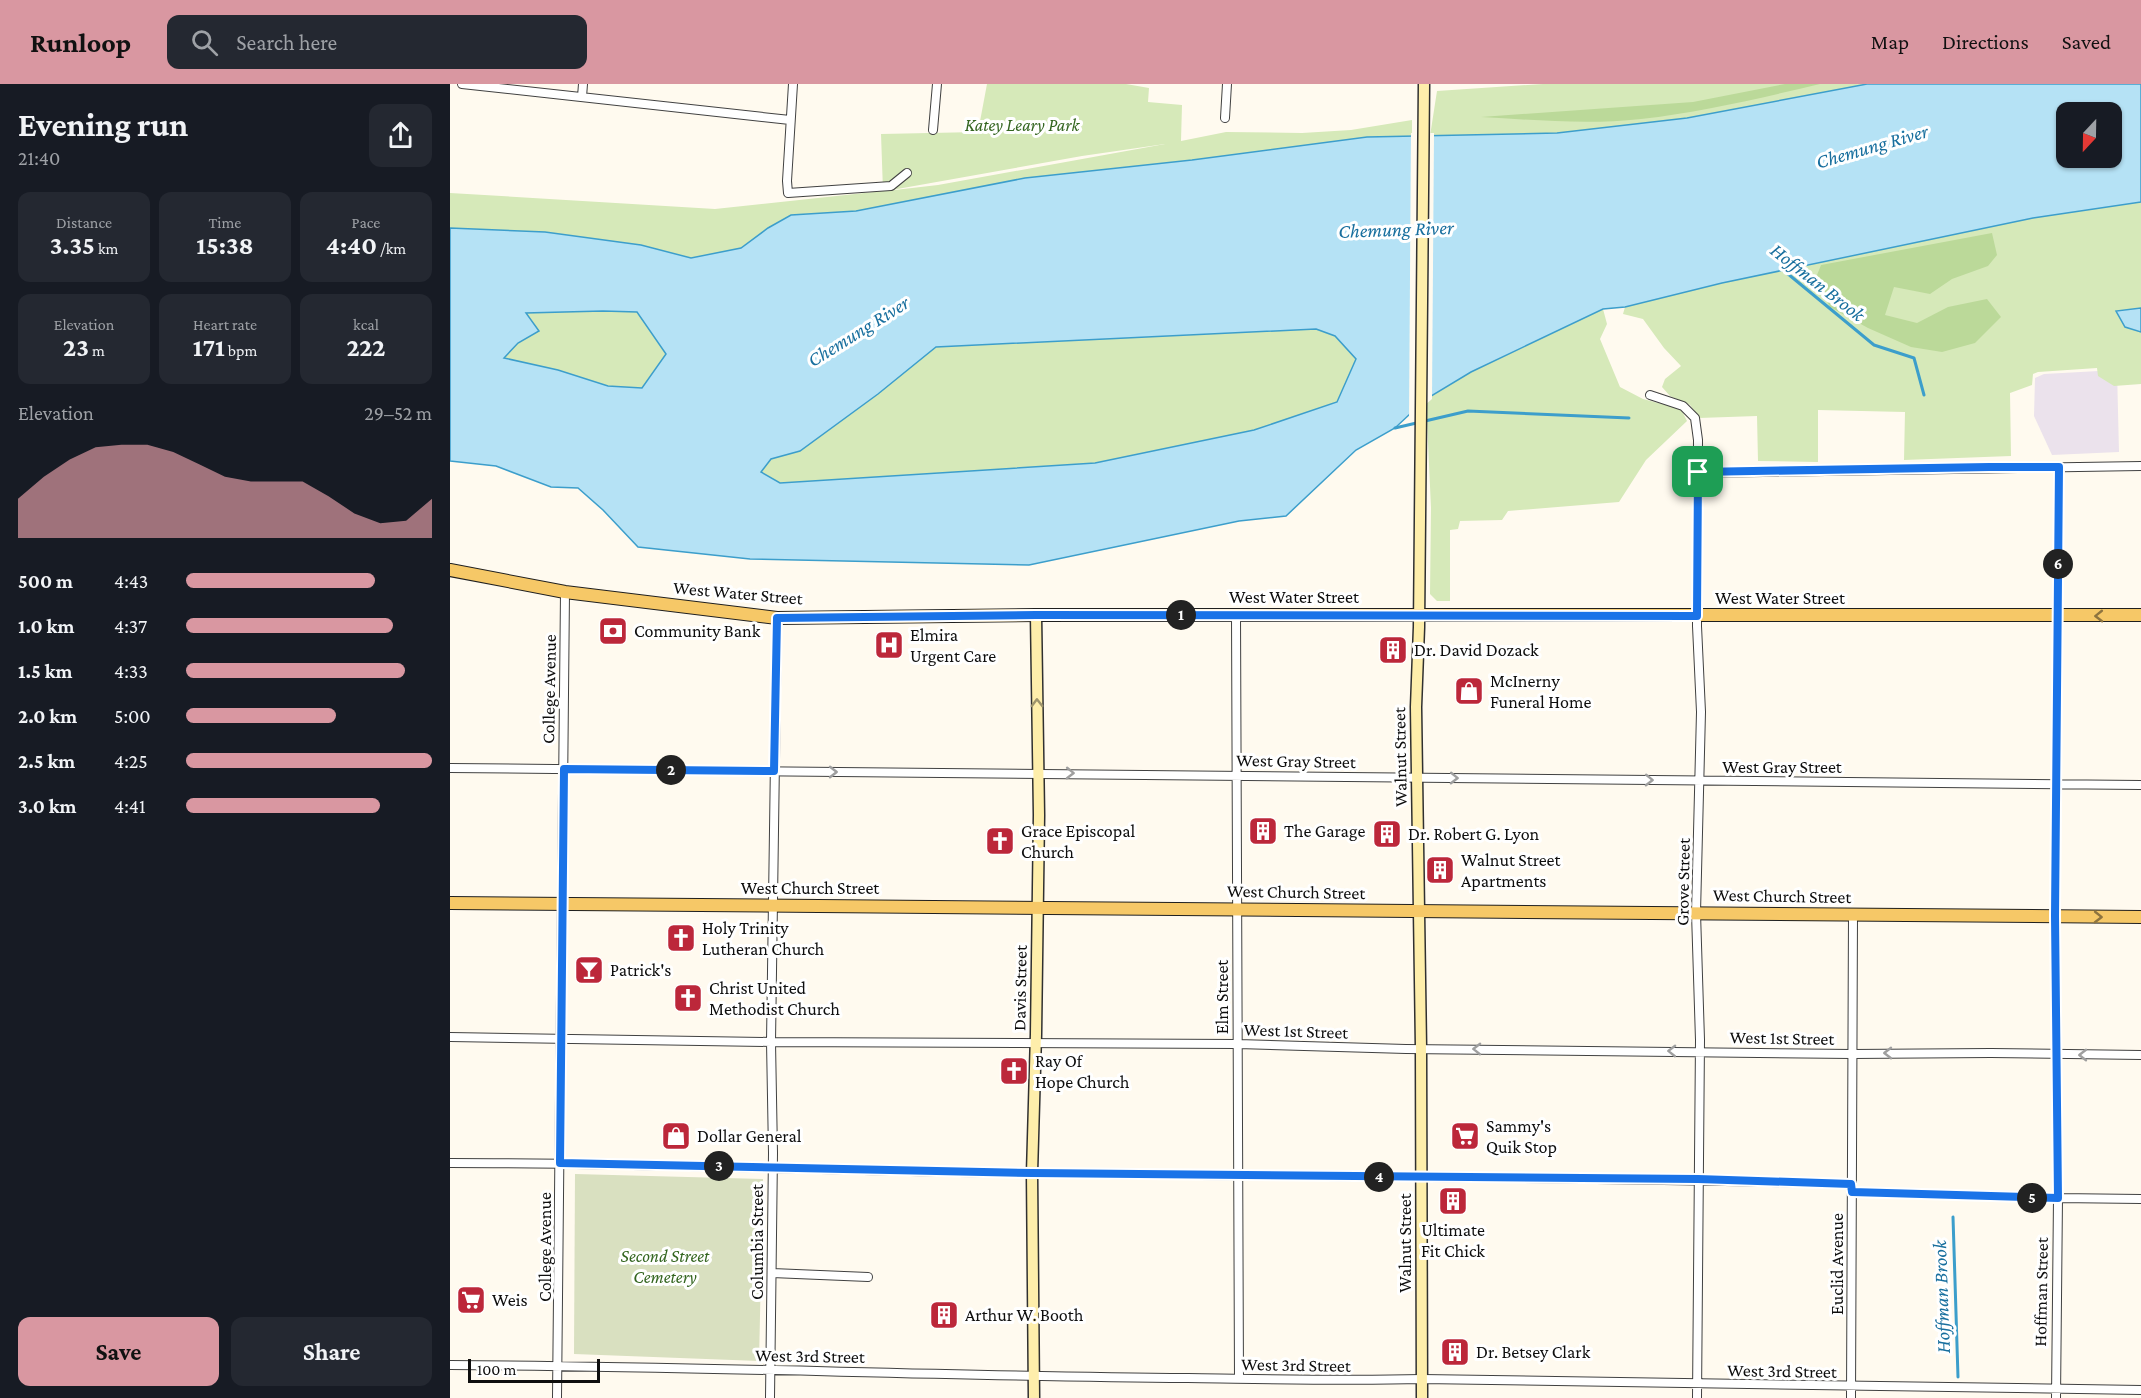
<!DOCTYPE html>
<html lang="en">
<head>
<meta charset="utf-8">
<style>
	body { margin:0; font-family:"Crimson Pro",serif; background:#242831; color:#f1f3f6; height:100vh; display:flex; flex-direction:column; font-size:22px; white-space:nowrap }
	* { box-sizing:border-box; margin:0 }
	p { font-size:20px; color:#9ea1a6 }
	.icon { flex:none; width:33px; height:33px; fill:none; stroke:currentColor; stroke-width:2; stroke-linecap:round; stroke-linejoin:round }
	.map { position:relative; flex:1; overflow:hidden }
	.panel { display:flex; flex-direction:column; background:#171b24; width:450px }
	.panel>* { flex:none }
	.needle { width:39px; rotate:202deg }
	.controls { position:absolute; left:1606px; top:18px; display:grid; gap:12px }
	.controls a { display:grid; place-items:center; width:66px; height:66px; border-radius:12px; background:#171b24; box-shadow:0 2px 4px #0004; font-size:30px }
	.scale { position:absolute; left:18px; bottom:15px; width:132px; box-sizing:border-box; padding-left:6px; border:3px solid #0e0e0e; border-top:0; font-size:16px; line-height:21px; white-space:nowrap; color:#0e0e0e; -webkit-text-stroke:4px #fff; paint-order:stroke }
	.pin { position:absolute; display:grid; place-items:center; width:51px; height:51px; color:#fff; margin:-26px; border-radius:12px; box-shadow:0 3px 9px #0006 }
	.km { position:absolute; width:30px; height:30px; margin:-15px; border-radius:50%; background:#222; color:#fff; font-size:16px; line-height:30px; text-align:center }
	.round { display:grid; place-items:center; flex:none; width:63px; height:63px; border-radius:12px; background:#242831 }
	.summary { display:flex; align-items:center; justify-content:space-between; height:102px; padding:0 18px }
	h1 { font-size:33px; font-weight:700; line-height:45px }
	.figures { display:grid; grid-template-columns:repeat(3,1fr); gap:9px; height:102px; padding:6px 18px }
	.figures div { display:grid; align-content:center; border-radius:12px; background:#242831; text-align:center }
	.figures b { font-size:26px; font-weight:700 }
	.figures small { font-size:16px; font-weight:400 }
	.figures p { font-size:16px }
	.chart { height:168px; padding:12px 18px }
	.chart p { display:flex; justify-content:space-between }
	.chart svg { width:100%; height:108px; margin-top:6px; fill:#d997a1; opacity:.7 }
	.button { display:flex; gap:12px; margin-top:auto; padding:12px 18px }
	.button a { flex:1; height:69px; border-radius:12px; background:#d997a1; color:#111; font-size:24px; font-weight:700; line-height:69px; text-align:center }
	.button a+a { background:#242831; color:#f1f3f6 }
	ul { padding:0 18px; list-style:none; font-size:20px }
	li { display:grid; grid-template-columns:96px 72px 1fr; align-items:center; height:45px }
	li i { height:15px; border-radius:8px; background:#d997a1 }
	header { display:flex; align-items:center; gap:36px; box-sizing:border-box; height:84px; padding:0 30px; background:#d997a1; color:#111 }
	header strong { font-size:28px }
	nav { display:flex; gap:33px; margin-inline-start:auto; font-size:21px }
	.search { width:420px; height:54px; background:#242831; display:flex; align-items:center; gap:15px; box-sizing:border-box; padding:0 21px; border-radius:12px; color:#9ea1a6; font-size:22px }
	main { display:flex; flex:1; min-height:0 }
	.map>svg:first-child { display:block }
	.industrial { fill:#ebe2ec }
	.green { fill:#d6e9b9; fill-rule:evenodd }
	.forest { fill:#bbd999 }
	.cemetery { fill:#d9e0c0 }
	.water { fill:#b5e2f5; stroke:#3c9ecb; stroke-width:1.5; fill-rule:evenodd }
	.pier { fill:#fffaef }
	.lines { fill:none; stroke-linecap:round; stroke-linejoin:round }
	.stream { stroke:#3c9ecb; stroke-width:3 }
	.street-casing { stroke:#414141; stroke-width:10 }
	.secondary-casing { stroke:#303030; stroke-width:13 }
	.primary-casing { stroke:#1f1f1f; stroke-width:14 }
	.street { stroke:#fff; stroke-width:8 }
	.secondary { stroke:#feeeab; stroke-width:10 }
	.primary { stroke:#f6c867; stroke-width:12 }
	.oneway { stroke:#8e743f }
	.oneway2 { stroke:#9e946c }
	.oneway3 { stroke:#9f9f9f }
	.route-casing { stroke:#fff; stroke-width:12 }
	.route { stroke:#1a73e8; stroke-width:8 }
	.labels { text-anchor:middle; dominant-baseline:central; stroke-width:6; stroke-linejoin:round; paint-order:stroke }
	.park-label { font-size:18px; font-style:italic; fill:#33651f; stroke:#fff }
	.street-label { font-size:18px; fill:#0e0e0e; stroke:#fff }
	.poi-label { font-size:18px; fill:#0e0e0e; stroke:#fff; text-anchor:start }
	.water-label { font-size:20px; font-style:italic; fill:#186f9e; stroke:#fff }
</style>
</head>
<body>
<header>
<strong>Runloop</strong>
<div class="search"><svg class="icon" aria-label="search" viewBox="0 0 24 24"><circle cx="10" cy="10" r="6"/><path d="M15 15l6 6"/></svg>Search here</div>
<nav><a>Map</a><a>Directions</a><a>Saved</a></nav>
</header>
<main>
<section class="panel">
<div class="summary"><div><h1>Evening run</h1><p>21:40</p></div><a class="round"><svg class="icon" aria-label="share" viewBox="0 0 24 24"><path d="M12 15V3M7 8l5-5 5 5M5 13v7h14v-7"/></svg></a></div>
<div class="figures">
<div><p>Distance</p><b>3.35<small> km</small></b></div>
<div><p>Time</p><b>15:38</b></div>
<div><p>Pace</p><b>4:40<small> /km</small></b></div>
</div>
<div class="figures">
<div><p>Elevation</p><b>23<small> m</small></b></div>
<div><p>Heart rate</p><b>171<small> bpm</small></b></div>
<div><p>kcal</p><b>222</b></div>
</div>
<div class="chart"><p><span>Elevation</span>29–52 m</p>
<svg viewBox="0 0 160 44" preserveAspectRatio="none"><path d="M0 44V28L10 19L20 12L30 7L40 6L50 6L60 9L70 14L80 19L90 21L100 21L110 21L120 27L130 34L140 38L150 37L160 28V44z"/></svg>
</div>
<ul>
<li><b>500 m</b>4:43<i style="width:77%"></i></li>
<li><b>1.0 km</b>4:37<i style="width:84%"></i></li>
<li><b>1.5 km</b>4:33<i style="width:89%"></i></li>
<li><b>2.0 km</b>5:00<i style="width:61%"></i></li>
<li><b>2.5 km</b>4:25<i style="width:100%"></i></li>
<li><b>3.0 km</b>4:41<i style="width:79%"></i></li>
</ul>
<div class="button"><a>Save</a><a>Share</a></div>
</section>
<div class="map">
<svg width="1691" height="1314" viewBox="0 0 1691 1314">
	<rect width="100%" height="100%" fill="#fffaef"/>
	<path class="industrial" d="M1667 286 1669 368 1602 371 1584 332 1585 294 1594 290Z"/>
	<path class="green" d="M537 0H676L699 4 698 18 732 21 731 57 776 48 852 49 901 46 962 36V52L917 53 742 76 575 94 406 127 341 131 318 144 291 164 241 174 191 161 95 148 0 144V109L265 125 433 107 431 50 528 48ZM715 60 488 101 436 107 632 72Z
		M1093 0H1417L1237 34 1107 49 980 52 987 7Z
		M1691 118V300L1664 302 1648 292 1647 284 1588 288 1583 290 1582 301 1560 309 1561 372 1454 376 1455 328 1368 326V378L1308 377 1307 332 1249 334 1240 321 1220 312 1212 303 1215 295 1231 282 1214 264 1193 235 1173 230 1175 223 1272 199 1583 134Z
		M1153 225 1157 240 1150 255 1170 303 1193 315 1231 325 1237 337 1196 376 1169 418 1058 427 1052 436 1010 437 1008 445 1000 446V517H987L980 510 981 424 976 315 1021 288Z
		M153 227 187 228 216 270 192 304 158 302 108 286 54 274 68 259 88 247 76 229Z
		M866 245 885 252 906 275 887 318 804 346 645 379 330 399 311 388 321 375 350 367 428 310 486 263Z"/>
	<path class="forest" d="M1335 0H1370C1311 14 1251 28 1191 35 1138 41 1084 36 1031 33L1243 18Z
		M1542 149 1547 171 1538 182 1502 195 1480 210 1444 203 1435 231 1467 239 1498 223 1537 215 1551 233 1525 259 1492 268 1461 263 1418 244 1380 223 1365 196 1371 181Z"/>
	<path class="cemetery" d="M125 1090 313 1095 309 1277 124 1270Z"/>
	<path class="water" d="M1417 0H1691V118L1583 134 1272 199 1175 223 1153 225 1021 288 976 315 945 344 906 366 836 432 789 437 579 481 300 475 188 463 153 426 128 404 101 403 46 382 0 377V144L95 148 191 161 241 174 291 164 318 144 341 131 406 127 575 94 742 76 917 53 1107 49 1237 34ZM1617 28H1662V74H1617ZM153 227 187 228 216 270 192 304 158 302 108 286 54 274 68 259 89 247 76 229ZM866 245 885 252 906 275 887 318 804 346 645 379 330 399 311 388 321 375 350 367 428 310 486 263Z
		M1691 224V248L1675 243 1666 227Z"/>
	<path class="pier" d="M961 49H984L982 315 959 335Z"/>
	<g class="lines">
		<path class="stream" d="M1332 185 1424 261 1464 274 1474 311
			M945 344 1018 327 1179 334
			M1503 1133 1508 1293"/>
		<g class="street-casing">
			<path id="street" d="M12 0 340 36
				M343 0 337 97 338 109 441 102 457 89
				M132 13 133 0
				M775 34 777 0
				M483 46 487 0
				M1200 311 1233 322 1245 334 1248 356 1247 542 1251 628 1246 829 1250 956 1247 1314
				M1248 389 1691 382
				M786 531 789 1295
				M0 684 1691 701
				M0 953 321 958 788 960 956 965 1402 970 1541 969 1691 971
				M0 1079C195 1079 390 1087 585 1089 857 1093 1129 1092 1401 1100
				M1402 1108 1608 1114 1691 1115
				M322 1189 418 1193
				M0 1281C246 1282 492 1292 738 1294 816 1295 894 1297 972 1295L1691 1306
				M107 1314 115 508
				M320 1314 323 1069 321 958 327 534
				M1401 1314 1403 831
				M1606 1314 1608 1114 1605 832 1609 383"/>
		</g>
		<g class="secondary-casing">
			<path id="secondary" d="M584 1314 582 1089 586 950 589 731 586 531
				M972 1314 971 964 966 623 969 543 974 0"/>
		</g>
		<g class="primary-casing">
			<path id="primary" d="M0 486 115 508 327 534 586 531H1691
				M0 819 1691 833"/>
		</g>
		<use href="#street" class="street"/>
		<use href="#secondary" class="secondary"/>
		<use href="#primary" class="primary"/>
	</g>
	<defs><path id="oneway-chevron" d="M-2-3.5L2.5 0L-2 3.5" fill="none" stroke-width="1.6" stroke-linecap="round" stroke-linejoin="round" transform="scale(1.5)"/></defs>
	<g class="oneway">
		<use href="#oneway-chevron" transform="translate(1649 532) rotate(179)"/>
		<use href="#oneway-chevron" transform="translate(1648 833) rotate(1)"/>
	</g>
	<use class="oneway2" href="#oneway-chevron" transform="translate(587 619) rotate(-91)"/>
	<g class="oneway3">
		<use href="#oneway-chevron" transform="translate(383 688)"/>
		<use href="#oneway-chevron" transform="translate(620 689) rotate(1)"/>
		<use href="#oneway-chevron" transform="translate(1004 694) rotate(1)"/>
		<use href="#oneway-chevron" transform="translate(1199 696) rotate(1)"/>
		<use href="#oneway-chevron" transform="translate(1027 965) rotate(-179)"/>
		<use href="#oneway-chevron" transform="translate(1222 967) rotate(-179)"/>
		<use href="#oneway-chevron" transform="translate(1438 969) rotate(180)"/>
		<use href="#oneway-chevron" transform="translate(1633 971) rotate(-180)"/>
	</g>
	<g class="lines">
		<g class="route-casing">
			<path id="route" d="M1539 383H1609L1605 832 1608 1114 1402 1108 1401 1100 1248 1095 582 1089 110 1079 114 685 324 687 327 534 586 531 1247 532 1248 388Z"/>
		</g>
		<use href="#route" class="route"/>
	</g>
	<defs>
		<g id="bank-square" transform="scale(1.5)"><rect x="-9" y="-9" width="18" height="18" rx="4" fill="#bc273a" stroke="#fff"/><path d="M-6-4H6V4H-6ZM0-2.3a2.3 2.3 0 1 0 0 4.6a2.3 2.3 0 1 0 0-4.6Z" fill="#fff"/></g>
		<g id="hospital-square" transform="scale(1.5)"><rect x="-9" y="-9" width="18" height="18" rx="4" fill="#bc273a" stroke="#fff"/><path d="M-5-5h3v3.5h4V-5h3V5h-3V1.5h-4V5h-3Z" fill="#fff"/></g>
		<g id="building-square" transform="scale(1.5)"><rect x="-9" y="-9" width="18" height="18" rx="4" fill="#bc273a" stroke="#fff"/><path d="M-4-6H4V6H1V3H-1V6H-4ZM-2.5-4.3h1.7v1.8h-1.7ZM.8-4.3h1.7v1.8H.8ZM-2.5-1h1.7V.8h-1.7ZM.8-1h1.7V.8H.8Z" fill="#fff"/></g>
		<g id="shop-square" transform="scale(1.5)"><rect x="-9" y="-9" width="18" height="18" rx="4" fill="#bc273a" stroke="#fff"/><path d="M-5-2.5h2.3a2.7 3.5 0 0 1 5.4 0H5L5.5 6h-11ZM-1.5-2.5h3a1.5 2.3 0 0 0-3 0Z" fill="#fff"/></g>
		<g id="church-square" transform="scale(1.5)"><rect x="-9" y="-9" width="18" height="18" rx="4" fill="#bc273a" stroke="#fff"/><path d="M-1.2-6h2.4v3.5h3.3v2.4h-3.3V6h-2.4V-.1h-3.3v-2.4h3.3Z" fill="#fff"/></g>
		<g id="bar-square" transform="scale(1.5)"><rect x="-9" y="-9" width="18" height="18" rx="4" fill="#bc273a" stroke="#fff"/><path d="M-6-5H6L.8 .8V4.5H3.5V6h-7V4.5H-.8V.8Z" fill="#fff"/></g>
		<g id="supermarket-square" transform="scale(1.5)"><rect x="-9" y="-9" width="18" height="18" rx="4" fill="#bc273a" stroke="#fff"/><path d="M-6-5.5h2.5l.6 2H6L4.5 2H-2.5L-4.4-4H-6ZM-1.5 3.2a1.3 1.3 0 1 0 .1 0ZM3 3.2a1.3 1.3 0 1 0 .1 0Z" fill="#fff"/></g>
	</defs>
	<g fill-rule="evenodd">
		<use href="#bank-square" x="163" y="547"/>
		<use href="#hospital-square" x="439" y="561"/>
		<use href="#building-square" x="943" y="566"/>
		<use href="#shop-square" x="1019" y="607"/>
		<use href="#building-square" x="813" y="747"/>
		<use href="#building-square" x="937" y="750"/>
		<use href="#church-square" x="550" y="757"/>
		<use href="#building-square" x="990" y="786"/>
		<use href="#church-square" x="231" y="854"/>
		<use href="#bar-square" x="139" y="886"/>
		<use href="#church-square" x="238" y="914"/>
		<use href="#church-square" x="564" y="987"/>
		<use href="#shop-square" x="226" y="1052"/>
		<use href="#supermarket-square" x="1015" y="1052"/>
		<use href="#building-square" x="1003" y="1117"/>
		<use href="#supermarket-square" x="21" y="1216"/>
		<use href="#building-square" x="494" y="1231"/>
		<use href="#building-square" x="1005" y="1268"/>
	</g>
	<g class="labels">
		<g class="park-label">
			<text x="572" y="41">Katey Leary Park</text>
			<text x="215" y="1172">Second Street<tspan x="215" dy="21">Cemetery</tspan></text>
		</g>
		<g class="street-label">
			<text transform="translate(288 509) rotate(5)">West Water Street</text>
			<text x="844" y="513">West Water Street</text>
			<text x="1330" y="514">West Water Street</text>
			<text transform="translate(99 605) rotate(-89)">College Avenue</text>
			<text transform="translate(950 673) rotate(-91)">Walnut Street</text>
			<text transform="translate(846 677) rotate(1)">West Gray Street</text>
			<text x="1332" y="683">West Gray Street</text>
			<text transform="translate(1233 798) rotate(-89)">Grove Street</text>
			<text x="360" y="804">West Church Street</text>
			<text transform="translate(846 808) rotate(1)">West Church Street</text>
			<text transform="translate(1332 812) rotate(1)">West Church Street</text>
			<text transform="translate(570 904) rotate(-89)">Davis Street</text>
			<text transform="translate(772 913) rotate(-90)">Elm Street</text>
			<text transform="translate(846 947) rotate(2)">West 1st Street</text>
			<text transform="translate(1332 954) rotate(1)">West 1st Street</text>
			<text transform="translate(307 1158) rotate(-90)">Columbia Street</text>
			<text transform="translate(955 1159) rotate(-90)">Walnut Street</text>
			<text transform="translate(95 1163) rotate(-90)">College Avenue</text>
			<text transform="translate(1387 1180) rotate(-90)">Euclid Avenue</text>
			<text transform="translate(1591 1208) rotate(-89)">Hoffman Street</text>
			<text transform="translate(360 1272) rotate(1)">West 3rd Street</text>
			<text transform="translate(846 1281) rotate(1)">West 3rd Street</text>
			<text transform="translate(1332 1287) rotate(1)">West 3rd Street</text>
		</g>
		<g class="poi-label">
			<text x="184" y="547">Community Bank</text>
			<text x="460" y="551">Elmira<tspan x="460" dy="21">Urgent Care</tspan></text>
			<text x="964" y="566">Dr. David Dozack</text>
			<text x="1040" y="597">McInerny<tspan x="1040" dy="21">Funeral Home</tspan></text>
			<text x="571" y="747">Grace Episcopal<tspan x="571" dy="21">Church</tspan></text>
			<text x="834" y="747">The Garage</text>
			<text x="958" y="750">Dr. Robert G. Lyon</text>
			<text x="1011" y="776">Walnut Street<tspan x="1011" dy="21">Apartments</tspan></text>
			<text x="252" y="844">Holy Trinity<tspan x="252" dy="21">Lutheran Church</tspan></text>
			<text x="160" y="886">Patrick's</text>
			<text x="259" y="904">Christ United<tspan x="259" dy="21">Methodist Church</tspan></text>
			<text x="585" y="977">Ray Of<tspan x="585" dy="21">Hope Church</tspan></text>
			<text x="1036" y="1042">Sammy's<tspan x="1036" dy="21">Quik Stop</tspan></text>
			<text x="247" y="1052">Dollar General</text>
			<text x="1003" y="1146" text-anchor="middle">Ultimate<tspan x="1003" dy="21">Fit Chick</tspan></text>
			<text x="42" y="1216">Weis</text>
			<text x="515" y="1231">Arthur W. Booth</text>
			<text x="1026" y="1268">Dr. Betsey Clark</text>
		</g>
		<g class="water-label">
			<text transform="translate(1422 62) rotate(-16)">Chemung River</text>
			<text transform="translate(946 145) rotate(-2)">Chemung River</text>
			<text transform="translate(1368 198) rotate(38)">Hoffman Brook</text>
			<text transform="translate(408 247) rotate(-32)">Chemung River</text>
			<text transform="translate(1491 1213) rotate(-92)">Hoffman Brook</text>
		</g>
	</g>
</svg>
<div class="controls">
<a><svg class="needle" viewBox="-14 -14 28 28"><path d="M0-13l5 13h-10z" fill="#e53935"/><path d="M0 13l5-13h-10z" fill="#9ea1a6"/></svg></a>
</div>
<div class="scale">100 m</div>
<div class="pin" style="left:1248px;top:388px;background:#1e9e55"><svg class="icon" aria-label="arrive" viewBox="0 0 24 24"><path d="M6 21V4h12l-3 4 3 4H6"/></svg></div>
<b class="km" style="left:731px;top:531px">1</b>
<b class="km" style="left:221px;top:686px">2</b>
<b class="km" style="left:269px;top:1082px">3</b>
<b class="km" style="left:929px;top:1093px">4</b>
<b class="km" style="left:1582px;top:1114px">5</b>
<b class="km" style="left:1608px;top:480px">6</b>
</div>
</main>
</body>
</html>
